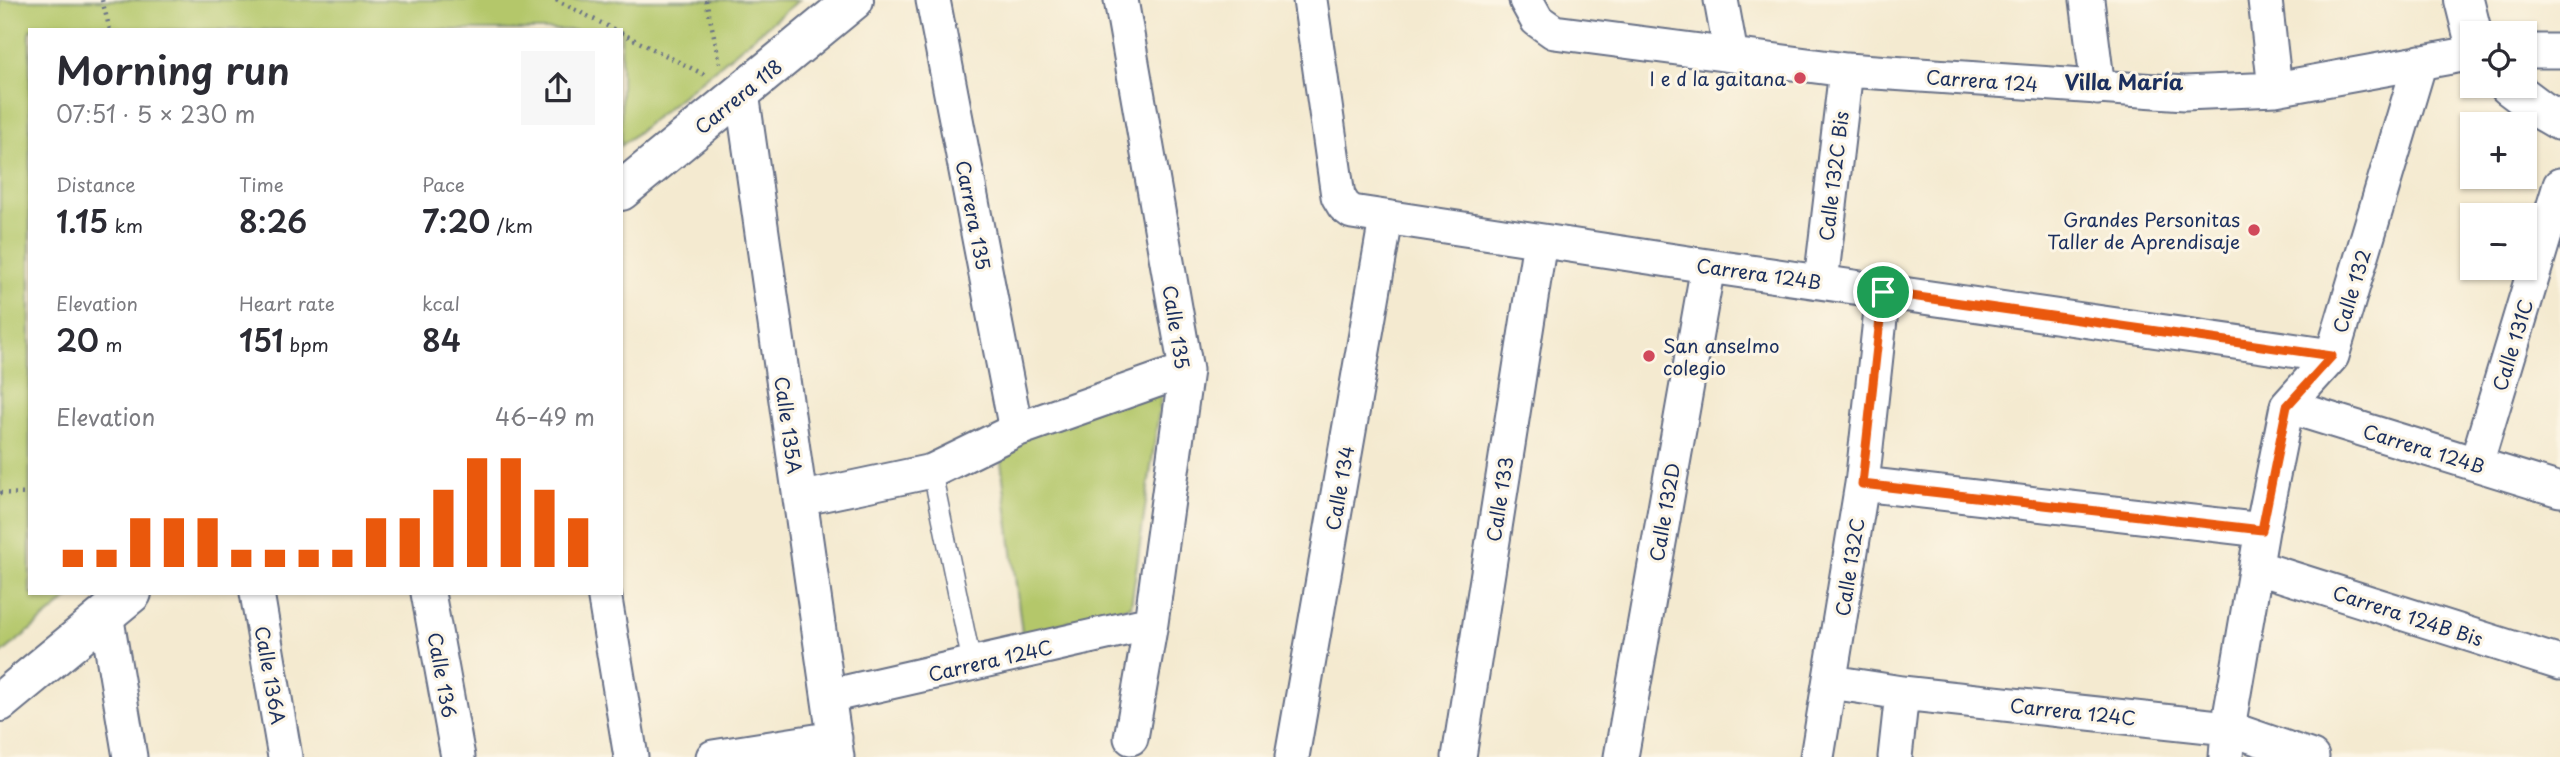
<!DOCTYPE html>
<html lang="en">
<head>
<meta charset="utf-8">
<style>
	body { margin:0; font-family:"Playpen Sans",sans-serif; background:#f7f7f7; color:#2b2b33; height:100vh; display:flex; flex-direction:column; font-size:26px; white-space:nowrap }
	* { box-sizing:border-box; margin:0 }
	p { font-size:23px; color:#7c7c81 }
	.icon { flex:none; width:38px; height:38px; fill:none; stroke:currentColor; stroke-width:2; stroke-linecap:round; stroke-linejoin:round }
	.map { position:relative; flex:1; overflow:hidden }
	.panel { position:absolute; left:28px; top:28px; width:595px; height:567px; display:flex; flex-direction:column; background:#fff; border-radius:0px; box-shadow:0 2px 5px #0004 }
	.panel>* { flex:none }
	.buttons { position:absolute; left:2460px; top:21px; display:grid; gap:14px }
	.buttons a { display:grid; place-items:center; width:77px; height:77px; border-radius:0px; background:#fff; box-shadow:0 2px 5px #0004; font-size:35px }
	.pin { position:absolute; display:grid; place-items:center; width:60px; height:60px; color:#fff; margin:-30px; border:4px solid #fff; border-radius:50%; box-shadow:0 2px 7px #0007 }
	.round { display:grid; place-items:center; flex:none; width:74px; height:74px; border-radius:0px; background:#f7f7f7 }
	.head { display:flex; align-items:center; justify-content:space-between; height:119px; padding:0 28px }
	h1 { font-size:38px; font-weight:600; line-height:52px }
	.figures { display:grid; grid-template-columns:repeat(3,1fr); gap:10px; height:119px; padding:7px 28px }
	.figures div { display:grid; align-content:center }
	.figures b { font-size:30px; font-weight:600 }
	.figures small { font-size:19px; font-weight:400 }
	.figures p { font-size:19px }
	.chart { height:196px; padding:14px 28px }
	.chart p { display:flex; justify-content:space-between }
	.chart svg { width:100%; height:126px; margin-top:7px; stroke:#ea580c; stroke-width:6 }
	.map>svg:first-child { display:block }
	.green { fill:#b4c76a; stroke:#687b64; stroke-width:2 }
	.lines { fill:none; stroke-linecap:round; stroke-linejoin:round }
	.lane-casing { stroke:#677086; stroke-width:21 }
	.street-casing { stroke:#677086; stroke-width:37 }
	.secondary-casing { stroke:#677086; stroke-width:42 }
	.path { stroke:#677086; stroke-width:4.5; stroke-dasharray:2 5; stroke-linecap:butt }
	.lane { stroke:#fff; stroke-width:18 }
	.street { stroke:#fff; stroke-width:33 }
	.secondary { stroke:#fff; stroke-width:38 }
	.route-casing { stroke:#fff; stroke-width:14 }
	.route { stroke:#ea580c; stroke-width:9 }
	.poi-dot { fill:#d1495b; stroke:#fcf5e5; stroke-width:2.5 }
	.labels { text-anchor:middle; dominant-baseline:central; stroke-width:6; stroke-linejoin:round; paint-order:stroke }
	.poi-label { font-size:19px; fill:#1b2f5e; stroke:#fcf5e5; text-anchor:end }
	.street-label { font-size:19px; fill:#1b2f5e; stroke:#fcf5e5 }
	.neighbourhood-label { font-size:21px; font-weight:bold; fill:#1b2f5e; stroke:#fcf5e5 }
</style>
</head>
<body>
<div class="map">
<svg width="2560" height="757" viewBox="0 0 2560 757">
	<rect width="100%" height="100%" fill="#fcf5e5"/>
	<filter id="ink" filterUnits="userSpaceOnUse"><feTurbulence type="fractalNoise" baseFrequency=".0143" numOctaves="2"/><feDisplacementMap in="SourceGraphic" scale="14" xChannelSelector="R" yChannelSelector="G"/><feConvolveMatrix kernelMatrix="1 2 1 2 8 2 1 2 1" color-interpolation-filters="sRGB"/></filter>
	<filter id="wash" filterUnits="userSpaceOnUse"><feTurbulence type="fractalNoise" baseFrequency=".00686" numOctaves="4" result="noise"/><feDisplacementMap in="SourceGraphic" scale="28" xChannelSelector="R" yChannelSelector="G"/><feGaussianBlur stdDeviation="1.57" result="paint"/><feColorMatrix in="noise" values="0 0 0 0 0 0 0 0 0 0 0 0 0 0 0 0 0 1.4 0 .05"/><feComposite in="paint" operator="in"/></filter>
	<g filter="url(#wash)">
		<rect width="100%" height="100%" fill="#f4ead0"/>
		<path class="green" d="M0 0H799L621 146V30H30V593H75L0 655Z
			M1163 384 1131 606 1022 634 999 445Z"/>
	</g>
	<g filter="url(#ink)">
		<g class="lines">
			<g class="lane-casing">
				<path id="lane" d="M932 471 972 664"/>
			</g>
			<g class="street-casing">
				<path id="street" d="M933 0 1016 430
					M1121 0 1186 370 1151 623 1131 738
					M1310 0 1338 196 1344 206 1352 212 1708 266 2332 356
					M1526 0 1537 20 1554 32 1846 70 2185 93 2275 89 2473 53
					M1721 0 1731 55
					M2087 0 2098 88
					M2265 0 2275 89
					M2525 51H2560
					M742 93 837 757
					M1821 282 1846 70
					M2287 406 2560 490
					M2476 464 2560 185
					M1862 484 2262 530
					M800 499 932 471 1016 430 1186 370
					M2256 567 2560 663
					M257 593 285 757
					M428 593 458 757
					M604 593 631 757
					M106 614 130 757
					M1831 682 1902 693 2228 728 2312 757
					M829 696 1151 623
					M713 757 835 738
					M1292 757 1386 219
					M1459 757 1540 241
					M1621 757 1708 266
					M1817 757 1862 484 1883 292
					M1895 757 1902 693
					M2226 757 2228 728 2262 530 2287 406 2332 356 2420 62"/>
			</g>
			<g class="secondary-casing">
				<path id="secondary" d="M2464 0 2473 36
					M2509 86 2541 110 2560 121
					M621 191 854 0
					M0 702 132 593"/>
			</g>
			<path class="path" d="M102 0 110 30
				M556 0 615 30
				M706 0 720 63
				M621 33 705 75
				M0 493 30 494"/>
			<use href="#lane" class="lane"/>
			<use href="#street" class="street"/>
			<use href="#secondary" class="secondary"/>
		</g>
	</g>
	<g class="lines" filter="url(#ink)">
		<g class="route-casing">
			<path id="route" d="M1883 292 2332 356 2287 406 2262 530 1862 484Z"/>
		</g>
		<use href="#route" class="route"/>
	</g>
	<g class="poi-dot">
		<circle cx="1800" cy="78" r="7"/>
		<circle cx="2254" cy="230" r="7"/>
		<circle cx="1649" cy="356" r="7"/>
	</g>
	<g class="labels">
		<g class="poi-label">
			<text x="1786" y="78">I e d la gaitana</text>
			<text x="2240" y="219">Grandes Personitas<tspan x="2240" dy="22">Taller de Aprendisaje</tspan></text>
			<text x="1663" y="345" text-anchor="start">San anselmo<tspan x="1663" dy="22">colegio</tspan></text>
		</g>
		<g class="street-label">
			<text transform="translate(1982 80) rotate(4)">Carrera 124</text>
			<text transform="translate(738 96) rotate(-39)">Carrera 118</text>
			<text transform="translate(1833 176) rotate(-83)">Calle 132C Bis</text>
			<text transform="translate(974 215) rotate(79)">Carrera 135</text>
			<text transform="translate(1759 273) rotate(8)">Carrera 124B</text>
			<text transform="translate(2351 291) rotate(-73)">Calle 132</text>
			<text transform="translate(1177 327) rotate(81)">Calle 135</text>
			<text transform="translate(2512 345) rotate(-73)">Calle 131C</text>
			<text transform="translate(789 425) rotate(82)">Calle 135A</text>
			<text transform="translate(2424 448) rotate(17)">Carrera 124B</text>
			<text transform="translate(1339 488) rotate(-80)">Calle 134</text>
			<text transform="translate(1499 499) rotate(-81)">Calle 133</text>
			<text transform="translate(1664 512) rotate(-80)">Calle 132D</text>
			<text transform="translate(1849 567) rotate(-81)">Calle 132C</text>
			<text transform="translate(2408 615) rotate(18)">Carrera 124B Bis</text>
			<text transform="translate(990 660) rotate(-13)">Carrera 124C</text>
			<text transform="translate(271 675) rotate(80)">Calle 136A</text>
			<text transform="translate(443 675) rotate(80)">Calle 136</text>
			<text transform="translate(2073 711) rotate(6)">Carrera 124C</text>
		</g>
		<g class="neighbourhood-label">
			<text x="2124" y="81">Villa María</text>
		</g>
	</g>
</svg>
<div class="buttons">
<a><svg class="icon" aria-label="locate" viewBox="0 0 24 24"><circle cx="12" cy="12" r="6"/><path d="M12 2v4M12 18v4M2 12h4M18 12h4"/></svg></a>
<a>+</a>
<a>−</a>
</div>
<div class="pin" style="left:1883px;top:292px;background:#1e9e55"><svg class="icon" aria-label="arrive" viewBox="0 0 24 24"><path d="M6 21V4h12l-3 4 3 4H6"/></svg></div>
<section class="panel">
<div class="head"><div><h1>Morning run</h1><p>07:51 · 5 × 230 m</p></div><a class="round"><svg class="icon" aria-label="share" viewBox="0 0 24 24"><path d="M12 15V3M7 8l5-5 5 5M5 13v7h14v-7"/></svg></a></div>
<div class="figures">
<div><p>Distance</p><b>1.15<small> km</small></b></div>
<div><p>Time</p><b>8:26</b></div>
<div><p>Pace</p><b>7:20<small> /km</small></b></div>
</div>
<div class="figures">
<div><p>Elevation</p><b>20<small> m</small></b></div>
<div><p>Heart rate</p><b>151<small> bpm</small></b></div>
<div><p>kcal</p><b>84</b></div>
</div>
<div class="chart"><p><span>Elevation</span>46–49 m</p>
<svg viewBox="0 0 160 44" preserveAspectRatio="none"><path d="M5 44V38M15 44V38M25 44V27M35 44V27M45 44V27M55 44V38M65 44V38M75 44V38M85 44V38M95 44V27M105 44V27M115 44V17M125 44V6M135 44V6M145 44V17M155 44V27"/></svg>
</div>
</section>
</div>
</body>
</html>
